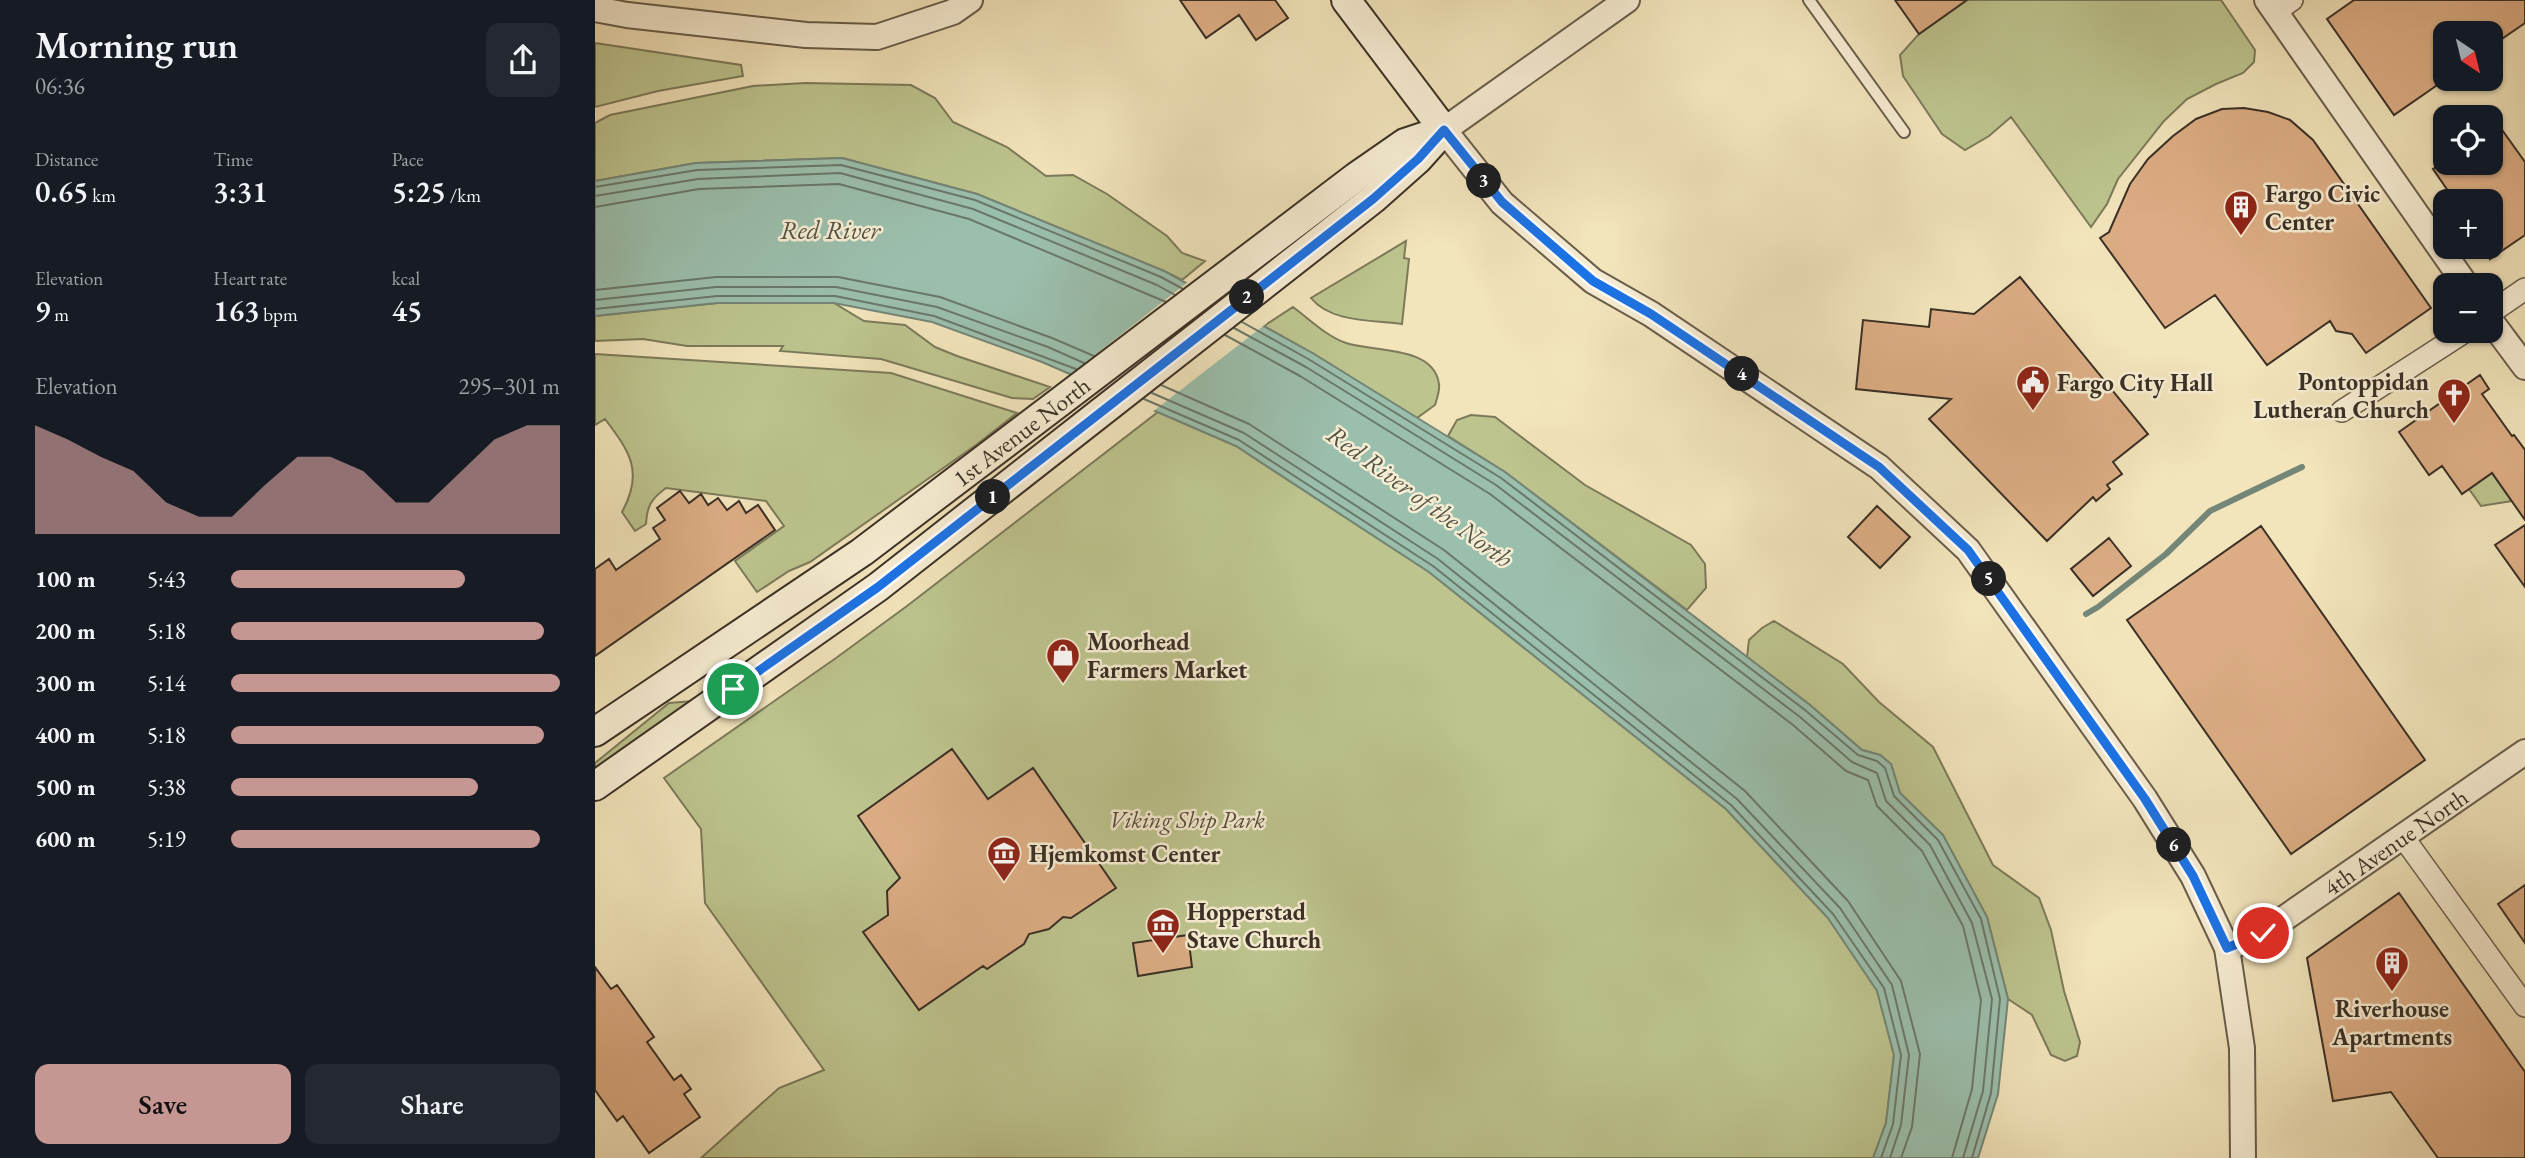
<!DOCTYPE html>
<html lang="en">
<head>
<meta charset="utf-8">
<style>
	body { margin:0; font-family:"EB Garamond",serif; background:#242831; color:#f1f3f6; height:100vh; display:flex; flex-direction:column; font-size:26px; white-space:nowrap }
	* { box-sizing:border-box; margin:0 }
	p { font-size:23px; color:#9ea1a6 }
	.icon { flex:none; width:38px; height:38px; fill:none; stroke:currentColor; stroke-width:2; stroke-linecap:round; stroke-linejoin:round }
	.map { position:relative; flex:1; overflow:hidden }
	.drawer { display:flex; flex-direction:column; background:#171b24; width:595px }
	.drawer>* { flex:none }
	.needle { width:46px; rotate:145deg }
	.buttons { position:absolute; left:1838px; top:21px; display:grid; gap:14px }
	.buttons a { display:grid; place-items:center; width:70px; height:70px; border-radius:14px; background:#171b24; box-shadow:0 2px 5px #0004; font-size:35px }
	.pin { position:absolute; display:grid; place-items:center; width:60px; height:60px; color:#fff; margin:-30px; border:4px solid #fff; border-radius:50%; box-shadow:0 2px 7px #0007 }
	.km { position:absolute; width:35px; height:35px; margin:-18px; border-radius:50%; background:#222; color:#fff; font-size:19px; line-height:35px; text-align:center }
	.round { display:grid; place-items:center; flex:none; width:74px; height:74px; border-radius:14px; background:#242831 }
	.overview { display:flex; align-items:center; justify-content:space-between; height:119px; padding:0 35px }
	h1 { font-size:38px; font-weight:600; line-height:52px }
	.metrics { display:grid; grid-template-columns:repeat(3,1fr); gap:10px; height:119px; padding:7px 35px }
	.metrics div { display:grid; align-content:center }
	.metrics b { font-size:30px; font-weight:600 }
	.metrics small { font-size:19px; font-weight:400 }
	.metrics p { font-size:19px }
	.chart { height:196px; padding:14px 35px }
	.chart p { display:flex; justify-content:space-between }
	.chart svg { width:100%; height:126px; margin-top:7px; fill:#c59692; opacity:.7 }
	.cta { display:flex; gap:14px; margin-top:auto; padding:14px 35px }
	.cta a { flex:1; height:80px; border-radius:14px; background:#c59692; color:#111; font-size:28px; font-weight:600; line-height:80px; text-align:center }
	.cta a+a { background:#242831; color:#f1f3f6 }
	ul { padding:0 35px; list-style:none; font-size:23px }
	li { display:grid; grid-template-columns:112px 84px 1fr; align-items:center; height:52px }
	li i { height:18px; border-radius:9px; background:#c59692 }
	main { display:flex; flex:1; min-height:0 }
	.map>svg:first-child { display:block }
	.green { fill:#bdc48e; stroke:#7c7a5a; stroke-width:2 }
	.water { fill:#9bbfad; stroke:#748677; stroke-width:2 }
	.pier { fill:#f2e4bb }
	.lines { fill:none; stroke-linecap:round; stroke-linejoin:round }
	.shore { stroke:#6a786a; stroke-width:2 }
	.stream { stroke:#748677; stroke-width:6 }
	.building { fill:#dcad84; stroke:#3a3026; stroke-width:2 }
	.service-casing { stroke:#685d4b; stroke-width:14 }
	.minor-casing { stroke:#685d4b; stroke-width:24 }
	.tertiary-casing { stroke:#685d4b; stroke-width:28 }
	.secondary-casing { stroke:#3a3026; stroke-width:32 }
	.service { stroke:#f7edd3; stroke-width:10 }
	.minor { stroke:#f7edd3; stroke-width:21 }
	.tertiary { stroke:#f7edd3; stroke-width:24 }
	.secondary { stroke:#f7edd3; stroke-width:28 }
	.route-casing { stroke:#fff; stroke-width:14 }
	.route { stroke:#1a73e8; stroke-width:9 }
	.labels { text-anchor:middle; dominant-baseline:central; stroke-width:5; stroke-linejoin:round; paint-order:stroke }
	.poi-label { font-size:24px; font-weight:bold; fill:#3a3026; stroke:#f7edd3; text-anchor:start }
	.street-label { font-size:24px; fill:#3a3026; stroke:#f7edd3 }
	.park-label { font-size:24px; font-style:italic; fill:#544e3b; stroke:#f7edd3 }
	.water-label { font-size:26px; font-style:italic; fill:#525448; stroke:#f7edd3 }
</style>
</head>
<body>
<main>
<section class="drawer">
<div class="overview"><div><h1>Morning run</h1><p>06:36</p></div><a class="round"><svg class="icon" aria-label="share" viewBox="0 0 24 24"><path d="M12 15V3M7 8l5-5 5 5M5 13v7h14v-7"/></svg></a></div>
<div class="metrics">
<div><p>Distance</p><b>0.65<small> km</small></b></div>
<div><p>Time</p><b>3:31</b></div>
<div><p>Pace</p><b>5:25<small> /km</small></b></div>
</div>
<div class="metrics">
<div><p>Elevation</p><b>9<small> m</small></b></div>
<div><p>Heart rate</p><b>163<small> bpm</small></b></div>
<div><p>kcal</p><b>45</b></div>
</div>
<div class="chart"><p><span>Elevation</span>295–301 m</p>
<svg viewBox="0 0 160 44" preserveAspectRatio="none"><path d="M0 44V6L10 11L20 17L30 22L40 33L50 38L60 38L70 27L80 17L90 17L100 22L110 33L120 33L130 22L140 11L150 6L160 6V44z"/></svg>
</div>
<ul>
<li><b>100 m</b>5:43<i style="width:71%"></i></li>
<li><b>200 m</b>5:18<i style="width:95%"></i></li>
<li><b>300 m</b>5:14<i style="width:100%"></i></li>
<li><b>400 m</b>5:18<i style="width:95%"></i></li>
<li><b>500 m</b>5:38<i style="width:75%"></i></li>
<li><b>600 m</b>5:19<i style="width:94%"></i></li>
</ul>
<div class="cta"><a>Save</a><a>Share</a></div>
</section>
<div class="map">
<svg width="1930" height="1158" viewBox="0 0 1930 1158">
	<rect width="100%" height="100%" fill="#f2e4bb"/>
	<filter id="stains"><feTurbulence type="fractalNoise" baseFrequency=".00286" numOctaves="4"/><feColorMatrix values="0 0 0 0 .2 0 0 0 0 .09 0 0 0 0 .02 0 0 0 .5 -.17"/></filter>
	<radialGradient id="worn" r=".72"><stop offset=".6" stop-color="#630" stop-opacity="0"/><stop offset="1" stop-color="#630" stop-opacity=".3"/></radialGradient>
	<path class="green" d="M1372 0H1626L1660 50 1659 62 1648 73 1621 84 1592 99 1569 121 1523 179 1512 204 1496 227 1416 117 1394 136 1370 150 1347 134 1308 76 1305 55 1324 34Z
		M0 43 146 65 148 76 63 91 0 107Z
		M210 83 316 85 340 98 358 122 412 147 451 176 478 175 512 194 572 236 587 253 610 261 587 280 569 271 382 194 247 158 101 163 0 181V123L15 115 158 86Z
		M811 241 809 258 814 259 807 324C779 320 736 323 716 298Z
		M122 303H239L269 321 310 325 340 347 362 356 455 387 438 399 417 398 286 359 185 351 188 346H92L48 339 0 341V316Z
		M698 307C714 319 731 336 751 343 777 352 839 345 844 384 845 390 842 399 840 405L822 418 719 354 669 326Z
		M0 354 296 373 422 413 381 445 215 562 194 571 162 592 140 561 189 526 171 501 71 488C56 499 52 506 51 524L40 531 27 512C49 472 35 452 10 419L0 425Z
		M563 412 641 446 834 572 1131 809 1233 918 1282 990 1299 1055 1291 1123 1278 1158H106L184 1088 229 1070 110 903 106 829 69 778 241 658 312 606Z
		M876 415 900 417 990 485 1096 545 1110 564 1111 588 1092 610 910 472 853 436 862 420Z
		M1897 473 1917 501 1886 506 1874 489Z
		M1179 621 1248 664 1284 702 1338 747 1398 865 1444 898 1456 930 1469 991 1485 1042 1482 1056 1470 1061 1456 1055 1437 1015 1413 999 1392 917 1348 835 1305 793 1296 764 1285 755 1267 750 1215 705 1152 657 1154 640 1167 628Z
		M98 701 0 770V763L74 703Z"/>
	<path class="water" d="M247 158 382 194 569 271 719 354 910 472 1215 705 1267 750 1285 755 1296 764 1305 793 1348 835 1392 917 1413 999 1403 1094 1383 1158H1278L1291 1123 1299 1055 1282 991 1233 918 1131 809 834 572 641 446 447 362 337 322 239 303H122L0 316V181L101 163Z"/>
	<path class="pier" d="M594 281 672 323 556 413 472 377Z"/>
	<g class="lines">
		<path class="shore" d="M0 187 102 170 246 165 380 200 566 277 588 289
			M0 196 103 179 245 173 378 209 562 285 580 295
			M0 207 104 189 244 184 374 219 571 302
			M0 290 121 277H243L345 297 457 338 499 356
			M0 300 121 287H241L342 307 453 347 489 363
			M0 309 122 296H240L339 316 481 369
			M647 322 715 360 906 478 1210 710 1263 755 1282 761 1290 768 1299 796 1343 840 1386 919 1405 999 1396 1093 1377 1158
			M639 328 711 367 901 485 1205 717 1257 762 1282 773 1291 801 1335 845 1377 923 1397 999 1388 1091 1368 1158
			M630 335 705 376 895 494 1198 725 1251 771 1273 780 1282 806 1327 851 1368 926 1386 1000 1377 1089 1357 1158
			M566 385 654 424 849 550 1150 791 1253 901 1306 981 1325 1054 1317 1127 1306 1158
			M557 393 649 433 843 559 1142 799 1245 908 1297 985 1314 1055 1306 1125 1295 1158
			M549 399 644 440 838 566 1136 805 1238 914 1289 988 1306 1055 1298 1124 1286 1158"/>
		<path class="stream" d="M1491 614 1503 607 1571 554 1615 511 1707 467"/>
	</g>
	<path class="building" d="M585 0H680L693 18 661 40 644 15 611 38Z
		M1300 0H1372L1324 34Z
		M1759 0H1930V23L1895 47V33H1850L1851 79 1799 115 1732 19Z
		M1649 108 1673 112 1695 120 1718 140 1836 308 1771 353 1757 334 1741 331 1735 321 1672 365 1620 295 1570 328 1505 238 1514 232 1535 184 1553 159 1578 136 1601 119 1627 109Z
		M1895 113 1930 162V235L1895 259V201H1860L1838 169 1847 163H1895Z
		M1425 277 1553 434 1518 462 1527 474 1512 485 1515 489 1501 501 1498 497 1452 541 1334 419 1356 399 1261 389 1268 320 1334 327 1336 309 1379 314Z
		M1885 375 1894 389 1887 394 1917 436 1919 435 1930 450V520L1897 473 1867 494 1847 466 1834 475 1804 432Z
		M85 491 94 503 106 494 113 505 123 498 132 510 144 501 151 513 163 505 180 530 0 656V569L14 559 21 570 65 539 58 528 70 520 62 508Z
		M1282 506 1315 537 1285 568 1253 537Z
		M1930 525V587L1900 545Z
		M1666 526 1830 760 1696 854 1532 620Z
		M1514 538 1536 566 1498 596 1476 569Z
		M357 749 393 799 438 768 521 888 476 918 468 917 454 929 434 934 429 944 392 969 388 966 324 1010 268 932 293 915 292 891 305 878 263 816Z
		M1930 885V943L1903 904Z
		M1804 893 1930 1072V1158H1843L1796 1092 1738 1101 1712 958Z
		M593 935 597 967 543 976 538 943Z
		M0 967 16 989 22 985 59 1037 52 1042 79 1080 86 1075 96 1089 89 1094 105 1117 54 1153 28 1116 22 1121 0 1090Z"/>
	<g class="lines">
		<g class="service-casing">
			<path id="service" d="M1214 0 1309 132"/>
		</g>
		<g class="minor-casing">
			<path id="minor" d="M1680 12 1697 0
				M1895 313 1930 289
				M1747 411 1871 331
				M1808 837 1930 1006"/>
		</g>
		<g class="tertiary-casing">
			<g id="tertiary">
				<path d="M1032 0 849 130 907 203 998 281 1056 314 1284 467 1373 550 1550 799 1598 876 1632 948 1647 1048 1648 1158"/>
				<path d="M1672 0 1871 285"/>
				<path d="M0 9 32 15 211 35 282 37 358 12 375 0"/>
				<path d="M1895 320 1930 367"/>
				<path id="s1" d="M1632 948 1668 933 1930 752"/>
			</g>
		</g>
		<g class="secondary-casing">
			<g id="secondary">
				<path d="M751 0 849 130"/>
				<path id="s2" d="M0 732 267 552 761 177 810 143 846 131"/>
				<path d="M0 786 283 587 778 199 823 159 849 130"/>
			</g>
		</g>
		<use href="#service" class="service"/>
		<use href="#minor" class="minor"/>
		<use href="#tertiary" class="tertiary"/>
		<use href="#secondary" class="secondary"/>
	</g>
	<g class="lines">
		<g class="route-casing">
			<path id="route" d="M138 689 283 587 778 199 823 159 849 130 907 202 998 281 1056 314 1284 467 1373 550 1550 799 1598 876 1632 948 1668 933"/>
		</g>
		<use href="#route" class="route"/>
	</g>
	<defs>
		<g id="building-pin" transform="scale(1.75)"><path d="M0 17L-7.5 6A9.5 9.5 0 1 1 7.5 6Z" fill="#8f2418" stroke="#f7edd3"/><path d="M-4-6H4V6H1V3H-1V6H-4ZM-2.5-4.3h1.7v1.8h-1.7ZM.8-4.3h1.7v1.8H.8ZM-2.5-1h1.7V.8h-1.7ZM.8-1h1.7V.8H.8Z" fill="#fff"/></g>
		<g id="civic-pin" transform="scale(1.75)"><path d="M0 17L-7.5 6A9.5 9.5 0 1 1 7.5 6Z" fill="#8f2418" stroke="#f7edd3"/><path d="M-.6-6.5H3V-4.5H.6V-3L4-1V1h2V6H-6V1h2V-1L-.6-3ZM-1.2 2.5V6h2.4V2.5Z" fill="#fff"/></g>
		<g id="church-pin" transform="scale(1.75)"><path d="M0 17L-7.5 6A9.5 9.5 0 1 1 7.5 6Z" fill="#8f2418" stroke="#f7edd3"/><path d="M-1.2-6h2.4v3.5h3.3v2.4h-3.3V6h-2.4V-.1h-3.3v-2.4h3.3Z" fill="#fff"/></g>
		<g id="shop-pin" transform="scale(1.75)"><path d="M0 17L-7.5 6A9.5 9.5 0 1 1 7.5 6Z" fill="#8f2418" stroke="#f7edd3"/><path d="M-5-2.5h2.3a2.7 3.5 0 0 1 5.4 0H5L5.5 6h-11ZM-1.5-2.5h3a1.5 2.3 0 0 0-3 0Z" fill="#fff"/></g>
		<g id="museum-pin" transform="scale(1.75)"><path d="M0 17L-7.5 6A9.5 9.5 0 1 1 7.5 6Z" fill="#8f2418" stroke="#f7edd3"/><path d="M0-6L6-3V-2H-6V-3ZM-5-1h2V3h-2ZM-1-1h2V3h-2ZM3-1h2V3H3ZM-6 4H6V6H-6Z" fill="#fff"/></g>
	</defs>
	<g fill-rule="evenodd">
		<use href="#building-pin" x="1646" y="207"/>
		<use href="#civic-pin" x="1438" y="382"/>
		<use href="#church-pin" x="1859" y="395"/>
		<use href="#shop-pin" x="468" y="655"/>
		<use href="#museum-pin" x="409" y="853"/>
		<use href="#museum-pin" x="568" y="925"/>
		<use href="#building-pin" x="1797" y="963"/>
	</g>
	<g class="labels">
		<g class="poi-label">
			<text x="1670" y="193">Fargo Civic<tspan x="1670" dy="28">Center</tspan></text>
			<text x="1834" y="381" text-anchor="end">Pontoppidan<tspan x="1834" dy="28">Lutheran Church</tspan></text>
			<text x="1462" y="382">Fargo City Hall</text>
			<text x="492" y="641">Moorhead<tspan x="492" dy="28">Farmers Market</tspan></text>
			<text x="434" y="853">Hjemkomst Center</text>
			<text x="592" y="911">Hopperstad<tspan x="592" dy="28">Stave Church</tspan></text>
			<text x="1797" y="1008" text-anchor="middle">Riverhouse<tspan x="1797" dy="28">Apartments</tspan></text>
		</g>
		<g class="street-label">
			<text stroke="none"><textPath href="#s2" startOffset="522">1st Avenue North</textPath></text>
			<text stroke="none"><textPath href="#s1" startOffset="200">4th Avenue North</textPath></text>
		</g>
		<g class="park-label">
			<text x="592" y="819">Viking Ship Park</text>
		</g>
		<g class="water-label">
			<text x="235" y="230">Red River</text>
			<text transform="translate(825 496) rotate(36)">Red River of the North</text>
		</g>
	</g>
	<rect width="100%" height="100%" filter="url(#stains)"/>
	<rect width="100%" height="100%" fill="url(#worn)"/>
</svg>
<div class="buttons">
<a><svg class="needle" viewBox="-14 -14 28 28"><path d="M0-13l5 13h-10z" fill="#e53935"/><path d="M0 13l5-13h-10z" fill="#9ea1a6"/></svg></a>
<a><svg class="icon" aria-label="locate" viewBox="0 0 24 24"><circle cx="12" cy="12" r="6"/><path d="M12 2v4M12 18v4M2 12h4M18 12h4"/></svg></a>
<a>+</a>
<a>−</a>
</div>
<div class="pin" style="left:138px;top:689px;background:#1e9e55"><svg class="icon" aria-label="arrive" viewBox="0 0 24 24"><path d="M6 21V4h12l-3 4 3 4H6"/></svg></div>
<div class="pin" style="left:1668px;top:933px;background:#d93025"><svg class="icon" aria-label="check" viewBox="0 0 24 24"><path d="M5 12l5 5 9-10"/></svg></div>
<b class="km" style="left:398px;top:497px">1</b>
<b class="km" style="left:652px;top:297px">2</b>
<b class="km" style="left:889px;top:181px">3</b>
<b class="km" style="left:1147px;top:374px">4</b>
<b class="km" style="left:1394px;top:579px">5</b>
<b class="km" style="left:1579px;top:845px">6</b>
</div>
</main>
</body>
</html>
